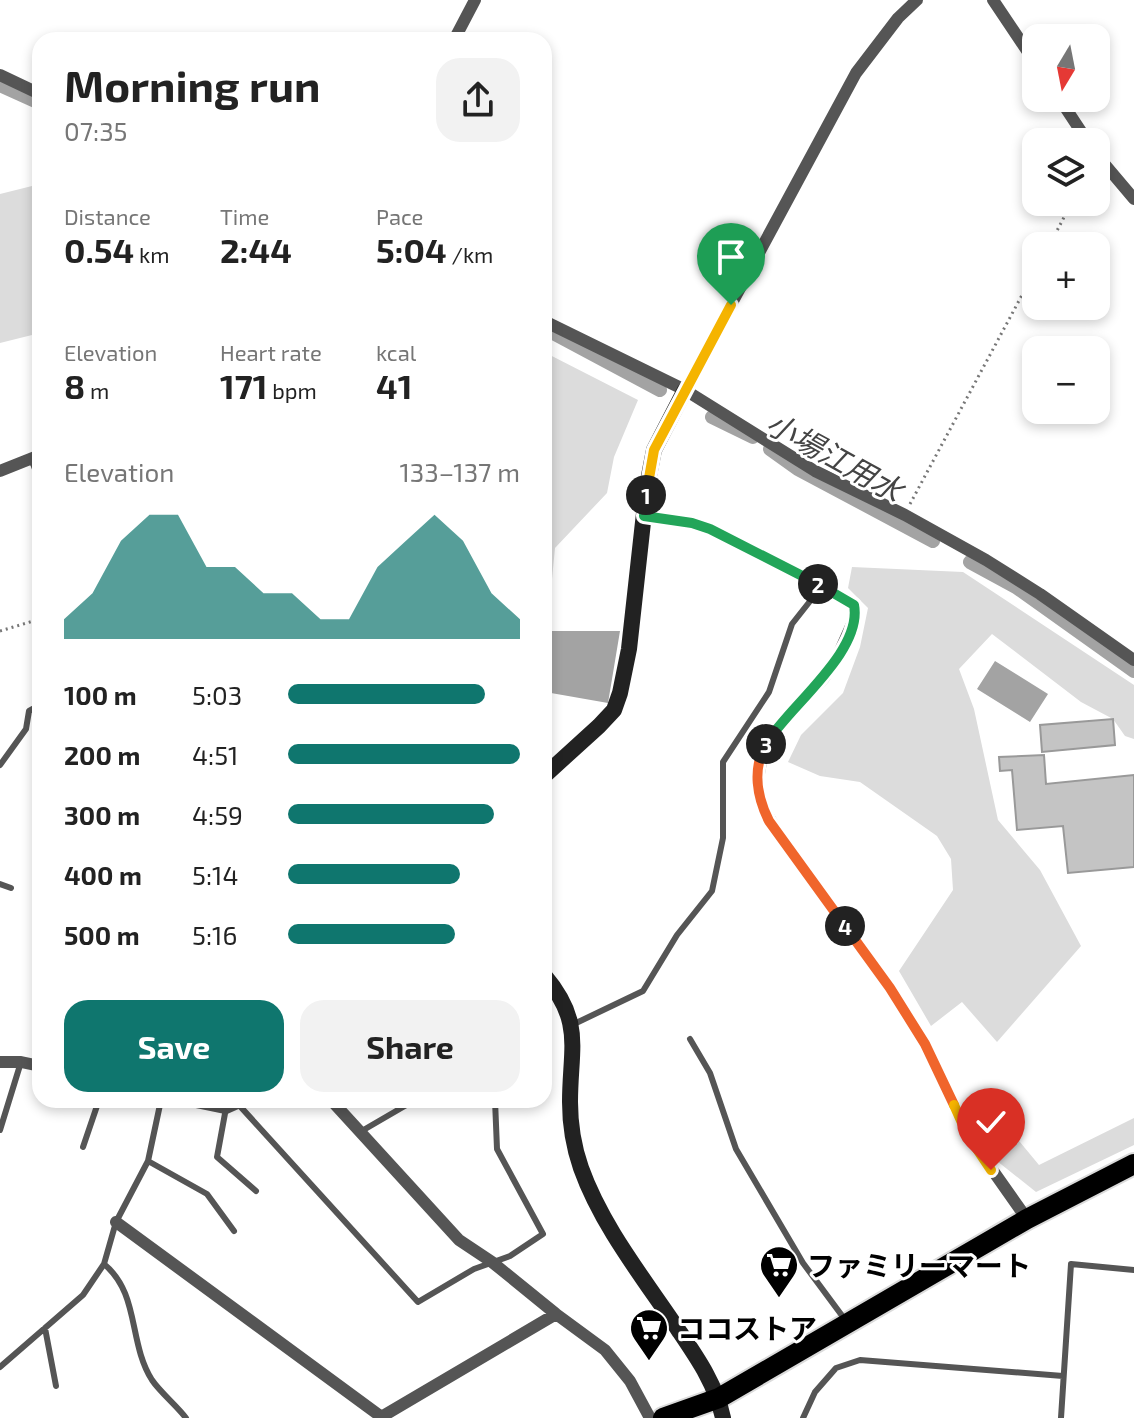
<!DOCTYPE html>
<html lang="en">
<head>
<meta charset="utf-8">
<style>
	body { margin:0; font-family:"Exo 2","Noto Sans JP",sans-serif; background:#f2f2f2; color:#222; height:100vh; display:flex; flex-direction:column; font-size:30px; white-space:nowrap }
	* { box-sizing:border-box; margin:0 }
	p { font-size:26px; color:#767676 }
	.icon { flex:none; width:44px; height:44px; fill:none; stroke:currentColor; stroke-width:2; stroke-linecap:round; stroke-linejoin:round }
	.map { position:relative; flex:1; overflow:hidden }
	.panel { position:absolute; left:32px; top:32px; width:520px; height:1076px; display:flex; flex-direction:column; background:#fff; border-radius:24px; box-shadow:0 4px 12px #0003 }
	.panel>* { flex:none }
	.needle { width:52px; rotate:190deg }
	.controls { position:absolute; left:1022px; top:24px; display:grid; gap:16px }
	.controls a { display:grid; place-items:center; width:88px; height:88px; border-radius:16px; background:#fff; box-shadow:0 4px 12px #0003; font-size:40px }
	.pin { position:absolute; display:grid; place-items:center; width:68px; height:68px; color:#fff; margin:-82px -34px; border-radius:50% 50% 50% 0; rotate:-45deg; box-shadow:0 0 8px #0007 }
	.pin .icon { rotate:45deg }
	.km { position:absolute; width:40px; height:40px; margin:-20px; border-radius:50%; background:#222; color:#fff; font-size:22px; line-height:40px; text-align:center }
	.round { display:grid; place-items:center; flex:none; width:84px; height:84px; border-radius:24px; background:#f2f2f2 }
	.headline { display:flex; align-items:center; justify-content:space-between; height:136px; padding:0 32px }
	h1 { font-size:44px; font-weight:700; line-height:60px }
	.stats { display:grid; grid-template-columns:repeat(3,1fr); gap:12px; height:136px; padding:8px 32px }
	.stats div { display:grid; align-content:center }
	.stats b { font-size:34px; font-weight:700 }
	.stats small { font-size:22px; font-weight:400 }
	.stats p { font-size:22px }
	.chart { height:224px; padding:16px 32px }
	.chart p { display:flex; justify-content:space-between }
	.chart svg { width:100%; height:144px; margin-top:8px; fill:#0f766e; opacity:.7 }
	.cta { display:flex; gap:16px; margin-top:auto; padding:16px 32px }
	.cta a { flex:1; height:92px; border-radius:24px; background:#0f766e; color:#fff; font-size:32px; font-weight:700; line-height:92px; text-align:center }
	.cta a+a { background:#f2f2f2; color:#222 }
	ul { padding:0 32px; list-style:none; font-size:26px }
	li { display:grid; grid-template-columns:128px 96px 1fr; align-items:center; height:60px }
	li i { height:20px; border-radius:10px; background:#0f766e }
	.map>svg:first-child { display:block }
	.green { fill:#dcdcdc }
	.water { fill:#a3a3a3 }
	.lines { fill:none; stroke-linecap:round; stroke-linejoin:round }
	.canal { stroke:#a3a3a3; stroke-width:14 }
	.building { fill:#c4c4c4; stroke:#999; stroke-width:2 }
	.primary-casing { stroke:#dbdbdb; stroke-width:24 }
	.path { stroke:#777; stroke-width:3; stroke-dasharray:2 4; stroke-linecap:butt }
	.lane { stroke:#555; stroke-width:6 }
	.street { stroke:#555; stroke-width:12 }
	.secondary { stroke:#222; stroke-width:16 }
	.primary { stroke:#000; stroke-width:20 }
	.split-1-casing { stroke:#fff; stroke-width:16 }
	.split-2-casing { stroke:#fff; stroke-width:16 }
	.split-3-casing { stroke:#fff; stroke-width:16 }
	.split-4-casing { stroke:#fff; stroke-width:16 }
	.split-5-casing { stroke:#fff; stroke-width:16 }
	.split-6-casing { stroke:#fff; stroke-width:16 }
	.split-1 { stroke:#f5b400; stroke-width:10 }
	.split-2 { stroke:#22a559; stroke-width:10 }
	.split-3 { stroke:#22a559; stroke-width:10 }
	.split-4 { stroke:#f0652b; stroke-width:10 }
	.split-5 { stroke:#f0652b; stroke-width:10 }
	.split-6 { stroke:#f5b400; stroke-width:10 }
	.labels { text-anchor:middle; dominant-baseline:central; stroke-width:6; stroke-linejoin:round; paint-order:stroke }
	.poi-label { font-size:28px; font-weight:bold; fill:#000; stroke:#fff; text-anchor:start }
	.water-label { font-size:30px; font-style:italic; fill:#444; stroke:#fff }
</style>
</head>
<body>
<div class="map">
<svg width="1134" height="1418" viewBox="0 0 1134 1418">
	<rect width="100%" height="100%" fill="#fff"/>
	<path class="green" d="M40 184V333L0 343V194Z
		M544 352 638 400 614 457 607 493 555 548 544 662Z
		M852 567 963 572 1134 685V739L1125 736 1113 719 1081 702 992 634 959 669 974 709 998 820 1040 870 1081 946 997 1042 962 1002 931 1026 899 971 953 890 951 859 937 836 860 782 820 776 788 762 801 735 843 693 860 647 868 608 848 588Z
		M964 1109 996 1113 1039 1165 1134 1118V1145L1036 1192 997 1161Z"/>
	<path class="water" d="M551 631H620L608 703 551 693Z
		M995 661 1048 694 1030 722 977 689Z"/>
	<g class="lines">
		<path class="canal" d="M0 85 40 103
			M544 328 660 390
			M712 417 753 437
			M770 449 798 469 933 541
			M970 562 1016 587 1134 671"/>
	</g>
	<path class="building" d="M1113 719 1115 745 1042 752 1040 725Z
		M1044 755 1046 784 1134 775V867L1068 873 1063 826 1017 830 1012 770 1000 771 999 757Z"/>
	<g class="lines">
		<g class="primary-casing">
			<path id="primary" d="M663 1418 719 1398 1027 1219 1134 1164"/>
		</g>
		<path class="path" d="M1049 246 1072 202
			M910 504 1036 269
			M0 631 40 619"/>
		<path class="lane" d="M0 765 26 729 29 711 40 705
			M0 884 11 888
			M574 1024 643 991 677 935 712 891 723 838V762L769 692 792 624 822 586
			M690 1039 710 1073 736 1149 803 1263 846 1321
			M238 1104 418 1302 474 1269 510 1256 543 1234 497 1149 495 1100
			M226 1108 217 1157 256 1191
			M0 1130 21 1062
			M360 1132 415 1100
			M83 1147 99 1100
			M148 1161 207 1194 234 1231
			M104 1264C140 1294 128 1342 152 1380 160 1392 176 1405 186 1418
			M45 1328 56 1386
			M0 1367 83 1295 104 1264 116 1222 148 1161 161 1100
			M803 1418 815 1392 836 1368 860 1360 1063 1376
			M1061 1418 1071 1264 1134 1270"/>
		<path class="street" d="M993 0 1036 64
			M454 40 475 0
			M0 75 40 94
			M1059 98 1088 142
			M1096 154 1134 199
			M544 321 685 390 815 471 905 515 986 560 1040 594 1134 660
			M685 390 856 73 898 18 917 0
			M34 458 40 474
			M0 471 40 455
			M644 516 692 523 710 529 854 605 856 615 836 660 824 678 774 731 763 749 757 786 761 804 783 841 890 988 925 1044 967 1134 1027 1219
			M0 1062H21L40 1066
			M187 1100 226 1108 244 1100
			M331 1100 459 1240 492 1262 556 1314 605 1350 630 1381 650 1418
			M116 1222 383 1418
			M383 1416 556 1314"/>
		<path class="secondary" d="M544 776 599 726 614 710 620 693 629 649 647 486 654 450 685 390
			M544 975C584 1022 570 1048 570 1102 570 1124 574 1148 581 1168 602 1227 645 1280 679 1331 698 1359 716 1385 723 1418"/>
		<use href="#primary" class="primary"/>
	</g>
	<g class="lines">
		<g class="split-1-casing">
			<path id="split-1" d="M646 495 654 450 731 305"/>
		</g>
		<g class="split-2-casing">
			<path id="split-2" d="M646 495 644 516 692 523 710 529 818 584"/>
		</g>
		<g class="split-3-casing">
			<path id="split-3" d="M766 744C788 707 863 652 854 605L818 584"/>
		</g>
		<g class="split-4-casing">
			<path id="split-4" d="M766 744C752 769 757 797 769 821L845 926"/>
		</g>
		<g class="split-5-casing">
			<path id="split-5" d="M845 926 890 988 925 1044 954 1105"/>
		</g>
		<g class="split-6-casing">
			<path id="split-6" d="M954 1105 967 1134 991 1170"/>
		</g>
		<use href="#split-1" class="split-1"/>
		<use href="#split-2" class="split-2"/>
		<use href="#split-3" class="split-3"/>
		<use href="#split-4" class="split-4"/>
		<use href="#split-5" class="split-5"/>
		<use href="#split-6" class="split-6"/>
	</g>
	<defs>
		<g id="supermarket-pin" transform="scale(2)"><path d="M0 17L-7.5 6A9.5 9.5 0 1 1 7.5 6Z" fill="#000" stroke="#fff"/><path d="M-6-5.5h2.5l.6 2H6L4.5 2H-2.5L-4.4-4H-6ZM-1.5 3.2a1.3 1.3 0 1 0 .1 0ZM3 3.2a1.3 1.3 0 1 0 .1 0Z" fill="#fff"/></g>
	</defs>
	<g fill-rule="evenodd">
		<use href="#supermarket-pin" x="779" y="1265"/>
		<use href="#supermarket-pin" x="649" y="1328"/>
	</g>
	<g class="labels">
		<g class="poi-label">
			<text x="807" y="1265">ファミリーマート</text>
			<text x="677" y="1328">ココストア</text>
		</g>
		<g class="water-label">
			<text transform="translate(835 456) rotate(29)">小場江用水</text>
		</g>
	</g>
</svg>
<div class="controls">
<a><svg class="needle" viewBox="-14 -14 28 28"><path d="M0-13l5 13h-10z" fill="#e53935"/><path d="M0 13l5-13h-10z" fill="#767676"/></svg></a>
<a><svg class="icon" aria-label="layers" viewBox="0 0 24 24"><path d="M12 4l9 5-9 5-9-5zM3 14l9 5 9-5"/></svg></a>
<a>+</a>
<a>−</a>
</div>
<div class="pin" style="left:731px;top:305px;background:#1e9e55"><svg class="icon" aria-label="arrive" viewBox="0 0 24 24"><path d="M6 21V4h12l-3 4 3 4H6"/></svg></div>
<div class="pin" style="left:991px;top:1170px;background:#d93025"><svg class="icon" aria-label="check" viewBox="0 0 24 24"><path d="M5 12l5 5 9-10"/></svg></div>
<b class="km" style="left:646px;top:495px">1</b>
<b class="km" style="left:818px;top:584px">2</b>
<b class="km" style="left:766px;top:744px">3</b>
<b class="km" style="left:845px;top:926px">4</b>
<section class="panel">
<div class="headline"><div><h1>Morning run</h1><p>07:35</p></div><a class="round"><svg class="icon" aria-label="share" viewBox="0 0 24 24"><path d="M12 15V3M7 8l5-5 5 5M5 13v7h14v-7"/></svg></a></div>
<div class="stats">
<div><p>Distance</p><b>0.54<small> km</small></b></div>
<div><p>Time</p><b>2:44</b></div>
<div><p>Pace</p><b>5:04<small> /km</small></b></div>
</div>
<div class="stats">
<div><p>Elevation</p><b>8<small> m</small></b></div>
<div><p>Heart rate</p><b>171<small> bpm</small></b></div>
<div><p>kcal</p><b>41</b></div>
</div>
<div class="chart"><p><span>Elevation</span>133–137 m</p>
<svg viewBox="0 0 160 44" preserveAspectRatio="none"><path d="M0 44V38L10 30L20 14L30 6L40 6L50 22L60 22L70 30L80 30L90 38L100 38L110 22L120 14L130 6L140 14L150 30L160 38V44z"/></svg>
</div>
<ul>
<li><b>100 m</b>5:03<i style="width:85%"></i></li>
<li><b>200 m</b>4:51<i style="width:100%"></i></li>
<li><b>300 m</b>4:59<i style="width:89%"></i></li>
<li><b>400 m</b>5:14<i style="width:74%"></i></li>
<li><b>500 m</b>5:16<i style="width:72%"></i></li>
</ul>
<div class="cta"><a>Save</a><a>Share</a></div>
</section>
</div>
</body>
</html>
